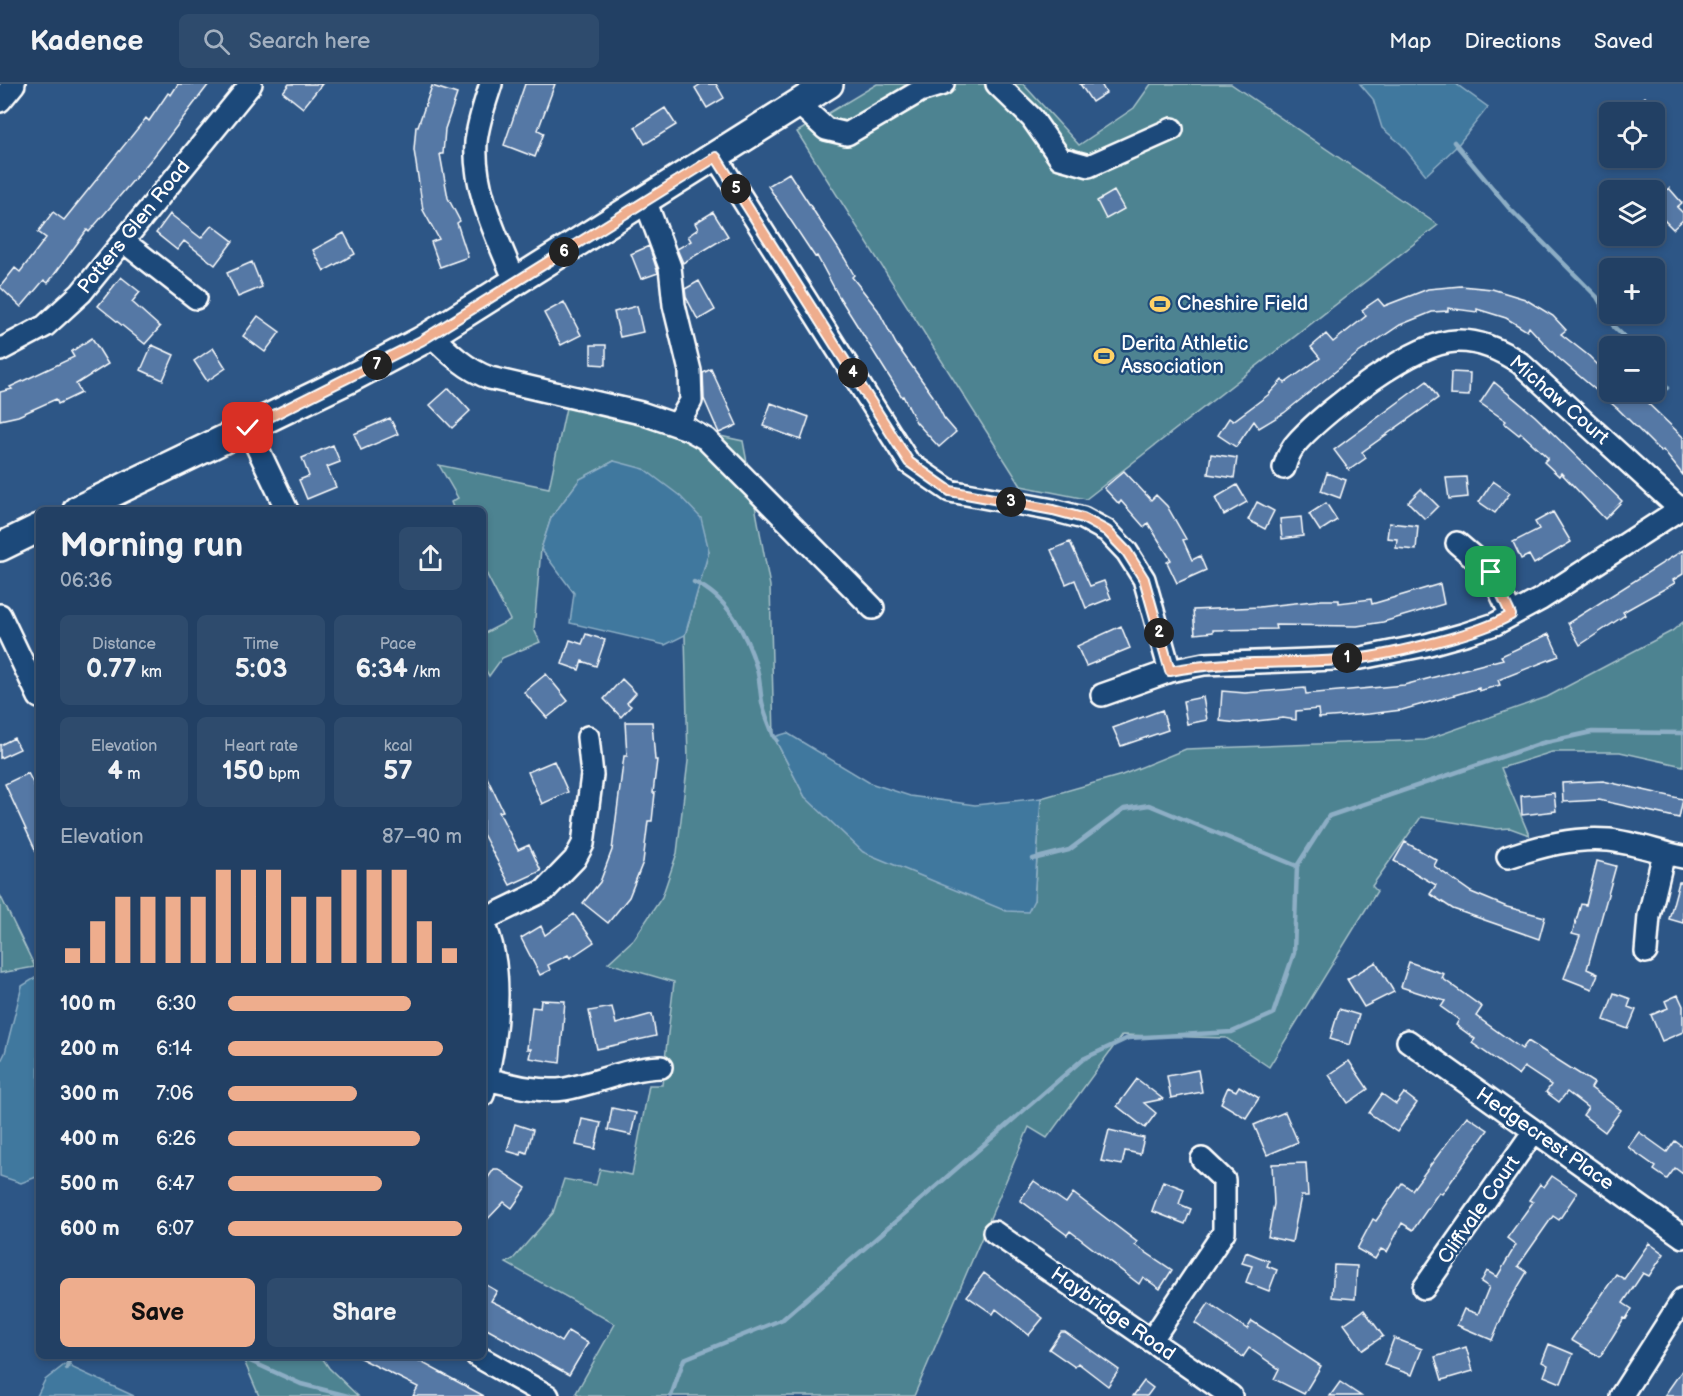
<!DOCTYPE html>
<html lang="en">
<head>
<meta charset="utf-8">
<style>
	body { margin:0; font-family:"Balsamiq Sans",sans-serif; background:#2e4b6d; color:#f1f3f6; height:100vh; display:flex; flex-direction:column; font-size:22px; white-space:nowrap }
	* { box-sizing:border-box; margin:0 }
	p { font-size:20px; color:#a2afbf }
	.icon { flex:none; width:33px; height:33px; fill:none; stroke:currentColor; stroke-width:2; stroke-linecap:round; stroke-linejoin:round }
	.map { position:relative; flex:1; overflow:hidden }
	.details { position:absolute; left:36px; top:423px; width:450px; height:852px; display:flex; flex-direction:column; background:#224064; border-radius:9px; box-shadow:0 3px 9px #0003,0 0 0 2px #3f5978 }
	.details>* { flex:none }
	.controls { position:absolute; left:1599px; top:18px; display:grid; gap:12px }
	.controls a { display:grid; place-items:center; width:66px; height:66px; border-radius:9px; background:#224064; box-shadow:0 3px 9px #0003,0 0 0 2px #3f5978; font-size:30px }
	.pin { position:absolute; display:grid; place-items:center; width:51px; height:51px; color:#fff; margin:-26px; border-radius:12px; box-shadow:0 3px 9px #0006 }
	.km { position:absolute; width:30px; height:30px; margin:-15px; border-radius:50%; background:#222; color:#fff; font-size:16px; line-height:30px; text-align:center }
	.round { display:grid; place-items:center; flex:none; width:63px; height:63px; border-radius:9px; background:#2e4b6d }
	.overview { display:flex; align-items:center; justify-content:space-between; height:102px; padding:0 24px }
	h1 { font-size:33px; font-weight:800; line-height:45px }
	.figures { display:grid; grid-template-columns:repeat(3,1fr); gap:9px; height:102px; padding:6px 24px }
	.figures div { display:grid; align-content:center; border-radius:9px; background:#2e4b6d; text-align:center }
	.figures b { font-size:26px; font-weight:800 }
	.figures small { font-size:16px; font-weight:400 }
	.figures p { font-size:16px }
	.chart { height:168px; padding:12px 24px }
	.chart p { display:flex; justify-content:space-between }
	.chart svg { width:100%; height:108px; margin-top:6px; stroke:#eead8d; stroke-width:6 }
	.button { display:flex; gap:12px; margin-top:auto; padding:12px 24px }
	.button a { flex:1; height:69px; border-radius:9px; background:#eead8d; color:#111; font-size:24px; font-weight:800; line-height:69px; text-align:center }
	.button a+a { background:#2e4b6d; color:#f1f3f6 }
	ul { padding:0 24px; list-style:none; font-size:20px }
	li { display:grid; grid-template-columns:96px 72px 1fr; align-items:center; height:45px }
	li i { height:15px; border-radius:8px; background:#eead8d }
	header { display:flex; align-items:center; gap:36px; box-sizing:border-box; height:84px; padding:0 30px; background:#224064; border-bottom:2px solid #3f5978 }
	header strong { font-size:28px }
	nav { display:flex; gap:33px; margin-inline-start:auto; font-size:21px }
	.search { width:420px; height:54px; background:#2e4b6d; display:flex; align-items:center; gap:15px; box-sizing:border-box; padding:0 21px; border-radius:9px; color:#a2afbf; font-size:22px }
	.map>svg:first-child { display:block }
	.green { fill:#4e8391; stroke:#a6c1c8; stroke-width:1.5 }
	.water { fill:#41789e; stroke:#8daec5; stroke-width:1.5 }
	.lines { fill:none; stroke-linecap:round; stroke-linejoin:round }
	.stream { stroke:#8daec5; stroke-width:4.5 }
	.building { fill:#5478a5; stroke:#fff; stroke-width:1.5 }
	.minor-casing { stroke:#fff; stroke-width:26 }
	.major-casing { stroke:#fff; stroke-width:32 }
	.minor { stroke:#1f4a7a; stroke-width:21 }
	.major { stroke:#1f4a7a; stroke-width:27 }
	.route-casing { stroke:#fff; stroke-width:12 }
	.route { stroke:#eead8d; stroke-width:8 }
	.labels { text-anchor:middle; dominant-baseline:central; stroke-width:5; stroke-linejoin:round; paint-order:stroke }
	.street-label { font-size:20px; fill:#fff; stroke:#1f4a7a }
	.poi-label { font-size:20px; fill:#fff; stroke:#1f4a7a; text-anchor:start }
</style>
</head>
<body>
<header>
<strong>Kadence</strong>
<div class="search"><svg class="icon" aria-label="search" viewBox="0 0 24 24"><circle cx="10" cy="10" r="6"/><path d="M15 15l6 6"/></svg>Search here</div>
<nav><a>Map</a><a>Directions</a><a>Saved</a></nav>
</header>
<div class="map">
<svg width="1683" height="1312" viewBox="0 0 1683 1312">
	<rect width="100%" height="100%" fill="#2d5686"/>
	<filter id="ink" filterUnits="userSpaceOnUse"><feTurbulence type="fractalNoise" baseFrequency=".0167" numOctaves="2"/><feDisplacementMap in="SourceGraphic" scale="12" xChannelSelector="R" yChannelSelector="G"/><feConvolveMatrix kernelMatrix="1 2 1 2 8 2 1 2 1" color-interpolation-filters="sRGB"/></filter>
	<g filter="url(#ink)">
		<path class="green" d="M877 0H1023L1079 61 1134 24 1151 0H1231L1438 141 1086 415 1021 402 797 48Z
			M567 319 743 357 770 502 774 653 805 713 1034 816 1041 714 1122 691 1186 665 1425 656 1547 613 1672 547 1683 538V682L1620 668H1552L1501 684 1529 751 1510 744 1497 745 1421 733 1372 802 1377 807 1269 983 1226 954 1122 951 1047 1054 1029 1043 914 1312H581L576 1309 615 1240 506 1179 513 1175 553 1129 564 1095 596 1101 600 1085 632 1091 649 1001H662L674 898 608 879 634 855 662 813 677 769 688 677 685 551 709 467 614 377 580 395 551 434 541 465 534 545 540 558 502 574 489 592 483 581V550L510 536 483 483V426H454L451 418 458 414 439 381 549 404Z
			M0 811 35 883 0 889Z
			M242 1272H321L329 1284 358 1312H259Z"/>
		<path class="water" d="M1360 0H1456L1488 23 1457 62 1426 91 1401 60 1382 44 1373 15Z
			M614 377 644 385 680 412 701 434 709 467 685 551 665 561 570 539 574 509 541 465 551 434 580 395Z
			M787 649 870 699 910 712 975 721 1041 714 1034 816 1028 828 1006 827 863 768 805 713 774 653Z
			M38 892 39 1092 21 1099 0 1092V979L5 969 22 902Z
			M68 1278 73 1284 134 1312H37L45 1296Z"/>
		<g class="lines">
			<path class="stream" d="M1454 58 1509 124 1597 213 1614 243 1634 262
				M1654 286 1667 304
				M694 498C728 513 747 551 757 585 760 596 760 607 762 618 764 629 770 641 774 653L777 656
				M1033 775 1069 766 1124 725 1149 721 1297 782
				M239 1272 301 1300 348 1312
				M67 1284 70 1272
				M671 1312 684 1275 783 1235 1083 975 1128 954 1232 948 1273 930 1294 869 1297 782 1329 732 1542 659 1592 648 1683 649"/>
		</g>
		<path class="building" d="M178 0H209L154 72 89 148 87 146 48 199 44 196 21 223 0 203 15 184 20 188 46 154 38 148 53 128 64 136 146 34 149 37 168 9 171 11Z
			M289 0H322L303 24 283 8Z
			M525 0H555L538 46 544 49 535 73 504 61Z
			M701 0H716L724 14 707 24 695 4Z
			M1080 0H1101L1106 9 1092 18Z
			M432 2 457 10 445 45 443 70H440L448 114 460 137 457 139 468 173 440 183 431 158 439 155 423 126 414 66 416 42H418Z
			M1645 13 1659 28H1627Z
			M665 24 676 41 645 60 635 43Z
			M789 89 845 175 854 191 852 193 878 226 896 260 933 312 944 334 956 348 939 363 916 338 903 312 902 313 838 211 817 172 815 173 768 102Z
			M1669 104 1682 119 1677 123 1683 129V136L1673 145 1660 132 1654 137V117Z
			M1114 107 1124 125 1106 135 1097 117Z
			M713 128 728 152 683 179 677 165 691 157 688 152 698 145 695 139Z
			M170 130 201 154 212 141 233 157 215 181 184 157 177 166 156 149Z
			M344 149 355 170 324 187 313 166Z
			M649 162 658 189 641 195 631 170Z
			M252 178 262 203 238 213 227 189Z
			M121 193 140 208 132 218 160 243 145 260 98 222Z
			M699 197 715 226 698 236 686 213 685 205Z
			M1461 202 1492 205 1525 215 1553 232 1566 246 1561 250 1589 272 1610 293V308H1636L1683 353V391L1663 366 1661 368 1618 325 1556 272 1529 243 1527 247 1506 234 1477 225V228L1448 224V227L1432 228 1400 241 1357 270 1284 329 1259 344 1254 337 1236 363 1218 351 1229 334 1233 337 1268 311 1282 296 1285 299 1320 274 1311 263 1326 250 1333 258 1366 232 1362 226 1378 215 1384 222 1428 205Z
			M564 218 581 251 561 261 544 229Z
			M637 222 643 248 620 253 614 228Z
			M258 232 280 248 265 268 243 252Z
			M92 254 108 280 76 300 81 309 58 320 56 315 18 332 0 336V308L12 305 10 303 74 273 71 268Z
			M152 261 174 271 163 296 141 286Z
			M591 261H606V281L591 280Z
			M213 264 226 284 207 297 194 277Z
			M711 285 737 341 719 349 704 315 703 289Z
			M1451 288 1470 289 1469 312 1450 311Z
			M1427 297 1438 314 1362 368 1366 374 1349 386 1334 366Z
			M1494 298 1535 332 1622 417 1605 435 1561 389 1559 392 1544 378 1548 374 1521 349 1519 351 1504 339 1506 337 1480 319Z
			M449 304 470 327 452 344 430 321Z
			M771 319 809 333 801 356 763 342Z
			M390 334 398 350 361 366 354 350Z
			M333 361 340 378 327 383 336 403 307 415 299 396 309 392 302 374Z
			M1211 370 1237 374 1234 394 1208 390Z
			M1124 387 1151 416 1156 411 1167 422 1186 455 1183 456 1192 476 1200 472 1206 486 1177 499 1167 478 1171 476 1148 439 1144 443 1121 417 1119 420 1104 404Z
			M1327 389 1346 396 1340 414 1321 407Z
			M1466 393 1468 413 1449 415 1446 394Z
			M1493 397 1510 409 1495 429 1479 418Z
			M1237 401 1247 418 1224 431 1215 414Z
			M1421 405 1438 422 1425 435 1408 418Z
			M1257 418 1274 427 1265 445 1248 436Z
			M1326 419 1337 436 1320 447 1309 430Z
			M1553 428 1571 458 1534 480 1529 471 1521 475 1513 458 1539 445 1535 438Z
			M1301 433 1303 452 1282 455 1280 435Z
			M1389 439 1418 442 1416 466 1396 464 1397 455 1387 454Z
			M1070 458 1090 502 1104 497 1111 514 1086 524 1075 496 1066 500 1051 466Z
			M1683 466V490L1673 496 1675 499 1623 528 1625 531 1580 561 1568 539Z
			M1440 500 1444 520 1383 538 1357 542 1275 541 1276 545 1213 546V548L1195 550 1193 526 1259 523 1322 516H1339V519L1371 515 1372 520Z
			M1121 542 1130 564 1086 582 1077 562Z
			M586 550 605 556 596 582 582 577 579 586 562 580 570 556 582 560Z
			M1549 550 1559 572 1498 596 1500 601 1479 607V604L1402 626 1369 630 1319 634 1318 625 1296 627V636L1283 634 1238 639 1220 637 1222 607 1245 609 1305 604 1306 610 1404 601 1503 575 1501 572Z
			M546 590 568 617 547 634 524 608Z
			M622 595 636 609 627 619 631 622 621 633 604 615Z
			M1203 613 1207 636 1187 640 1183 617Z
			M1162 626 1168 646 1121 662 1113 644Z
			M625 638H652L655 676H657L653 709H655L652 737H648L643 778 629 813 608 839 583 819 600 798 612 766 624 672H627Z
			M14 654 20 665 0 674V661Z
			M554 677 568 708 542 720 528 688Z
			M483 685 503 727 499 728 518 766 529 761 541 787 510 801 483 750Z
			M28 689 39 711V774L5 700Z
			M1603 697 1683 715 1679 734 1599 716 1563 718 1562 699Z
			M1554 709 1556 727 1522 731 1521 712Z
			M1405 758 1437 776 1434 782 1471 808 1507 823 1545 833 1539 855 1453 825 1430 810 1436 801 1394 777Z
			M1597 777 1616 782 1587 885 1598 890 1592 905 1564 894 1580 852 1572 850 1581 820 1586 821Z
			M1679 798H1683V839L1669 835Z
			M574 830 594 858 570 874 568 871 548 881 550 886 540 891 521 854 541 842 545 851Z
			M1376 878 1394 908 1364 923 1347 895Z
			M1409 878 1444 890 1442 894 1482 923 1476 932 1522 965 1528 957 1594 999 1591 1004 1621 1026 1605 1048 1583 1031 1588 1024 1567 1008 1559 1018 1546 1008 1551 1001 1524 983 1518 991 1472 959 1475 955 1456 941 1459 936 1441 923 1445 917 1401 903Z
			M1614 909 1631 915 1628 923 1636 926 1628 945 1604 936Z
			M1678 911 1683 922V948L1662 957 1651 931 1668 924 1665 917Z
			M541 916 565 917 560 979 529 974 531 965H527L532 923 540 924Z
			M612 923 616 940 652 930 656 952 597 965 589 927Z
			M1339 925 1359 931 1350 961 1330 955Z
			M1349 977 1368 1005 1348 1019 1329 991Z
			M1198 986 1202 1008 1171 1014 1167 992Z
			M1137 995 1163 1015 1144 1019 1156 1029 1145 1044 1117 1022Z
			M1239 1002 1259 1014 1246 1034 1221 1019 1228 1003 1236 1007Z
			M1404 1009 1417 1019 1397 1048 1369 1029 1382 1010 1396 1020Z
			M612 1024 636 1029 631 1051 608 1046Z
			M1285 1028 1298 1058 1267 1071 1254 1041Z
			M1467 1032 1488 1046 1442 1110 1439 1108 1413 1146 1402 1139 1387 1168 1381 1165 1375 1175 1357 1165 1373 1135 1376 1137 1402 1099 1412 1106Z
			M582 1035 601 1039 595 1065 576 1061Z
			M515 1040 533 1046 527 1069 522 1067 521 1071 507 1067Z
			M1109 1046 1144 1054 1140 1070 1125 1067 1122 1081 1101 1077Z
			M1639 1048 1667 1068 1675 1057 1683 1063V1090L1675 1084 1667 1095 1654 1086 1656 1083 1628 1063Z
			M1306 1079 1308 1112H1301L1292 1158 1268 1153 1274 1120 1272 1080Z
			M494 1085H498L526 1104 512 1124 504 1118 483 1140V1101Z
			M1552 1092 1577 1109 1559 1136 1553 1132 1518 1182 1527 1188 1507 1221 1492 1256 1457 1241 1464 1225 1478 1230 1489 1203 1481 1198 1487 1187 1497 1193 1516 1161 1507 1154 1533 1118 1529 1116 1540 1100 1544 1103Z
			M1034 1097 1066 1119 1073 1109 1137 1158 1135 1161 1172 1186 1160 1205 1143 1193 1139 1200 1070 1147 1067 1151 1020 1116Z
			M1163 1097 1184 1105 1179 1120 1191 1125 1185 1140 1152 1127Z
			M1649 1159 1664 1170 1649 1192 1643 1189 1623 1219 1632 1225 1626 1235 1624 1234 1600 1273 1571 1256 1616 1190 1624 1195Z
			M1246 1168 1269 1177 1267 1182 1277 1186 1269 1207 1246 1198 1252 1182 1242 1179Z
			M1334 1181 1357 1182 1355 1215 1332 1213Z
			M984 1189 1043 1234 1029 1251 996 1225 993 1230 967 1212Z
			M483 1199 497 1207 491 1217 522 1232 561 1258 568 1247 588 1259 569 1291 483 1243Z
			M1209 1219 1247 1245 1252 1237 1321 1282 1304 1310 1274 1295 1279 1285 1249 1264 1243 1273 1195 1239Z
			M1364 1226 1383 1252 1363 1266 1344 1240Z
			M1061 1248H1065L1119 1286 1108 1302 1078 1279 1075 1283 1049 1265Z
			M1394 1254 1422 1265 1412 1291 1384 1281Z
			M1549 1260 1573 1270 1561 1299 1544 1292 1548 1281 1542 1278Z
			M1466 1263 1473 1287 1442 1296 1435 1273Z
			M356 1272H421L419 1277 484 1312H413L418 1303Z
			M1683 1285V1312H1664Z
			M1144 1297 1153 1304 1147 1312H1133Z
			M1340 1298 1361 1312H1330Z"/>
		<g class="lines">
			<g class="minor-casing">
				<path id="minor" d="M491 0C485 19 478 38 476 58 473 107 498 155 516 199
					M997 0 1032 34 1060 74 1089 82 1172 45
					M0 17 14 0
					M799 20 826 45 847 50 920 7 943 0
					M716 73 909 379 950 407 1053 426 1083 434 1107 447 1127 468 1144 495 1170 587
					M645 116 670 183 674 221 690 287 691 317 677 341
					M123 157 196 214
					M431 251C448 268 467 286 490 294L641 329 688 345 706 355 873 524
					M0 266 45 242 81 209 251 0
					M248 344 287 426
					M1284 384C1287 373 1291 364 1299 356 1328 325 1414 258 1456 257 1480 256 1501 266 1520 279L1680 425
					M1457 459 1491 488 1511 531
					M0 531 39 613
					M1102 611 1170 587 1204 580 1361 574 1426 561 1465 550 1495 540 1541 515 1683 423
					M1508 773C1541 762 1574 753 1609 756 1634 759 1659 768 1683 773
					M483 836 545 806 575 775 583 760 592 691 588 653
					M483 837C507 888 496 958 483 1011
					M1646 868 1649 832 1664 769
					M1408 957 1683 1153
					M487 995C511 1001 540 1009 565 1005 598 999 627 984 661 983
					M994 1148 1231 1312
					M1424 1204 1534 1047
					M1151 1257 1224 1148V1096L1202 1075
					M477 1272 548 1312
					M1621 1312 1683 1215"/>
			</g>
			<g class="major-casing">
				<path id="major" d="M77 426 349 295 421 257 829 0
					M0 463 39 444"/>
			</g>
			<use href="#minor" class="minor"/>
			<use href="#major" class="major"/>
		</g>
	</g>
	<g class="lines" filter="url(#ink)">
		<g class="route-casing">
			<path id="route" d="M248 344 421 257 716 73 909 378 950 407 1053 426 1083 434 1107 447 1127 468 1144 495 1170 587C1233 574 1298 582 1362 574 1392 570 1422 562 1451 554 1472 548 1492 542 1511 531L1491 488"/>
		</g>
		<use href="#route" class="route"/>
	</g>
	<defs>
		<g id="stadium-bare" transform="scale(1.62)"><path d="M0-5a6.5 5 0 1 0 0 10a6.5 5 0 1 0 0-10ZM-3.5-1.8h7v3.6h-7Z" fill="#ffd166" stroke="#1f4a7a" stroke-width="2.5" paint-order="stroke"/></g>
	</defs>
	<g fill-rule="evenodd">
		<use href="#stadium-bare" x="1160" y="220"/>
		<use href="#stadium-bare" x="1104" y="272"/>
	</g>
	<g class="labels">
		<g class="street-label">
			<text transform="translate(134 143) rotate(-51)">Potters Glen Road</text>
			<text transform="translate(1559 316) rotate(41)">Michaw Court</text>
			<text transform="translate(1545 1055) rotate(35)">Hedgecrest Place</text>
			<text transform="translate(1479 1126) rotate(-55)">Cliffvale Court</text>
			<text transform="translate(1113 1230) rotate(35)">Haybridge Road</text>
		</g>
		<g class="poi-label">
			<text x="1177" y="220">Cheshire Field</text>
			<text x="1121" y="260">Derita Athletic<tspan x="1121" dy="23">Association</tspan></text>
		</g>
	</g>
</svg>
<div class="controls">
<a><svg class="icon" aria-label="locate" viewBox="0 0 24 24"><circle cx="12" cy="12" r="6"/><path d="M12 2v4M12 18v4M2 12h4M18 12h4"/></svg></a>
<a><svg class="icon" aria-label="layers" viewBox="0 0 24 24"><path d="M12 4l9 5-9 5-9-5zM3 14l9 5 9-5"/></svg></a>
<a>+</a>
<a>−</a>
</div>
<div class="pin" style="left:1491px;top:488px;background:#1e9e55"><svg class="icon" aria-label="arrive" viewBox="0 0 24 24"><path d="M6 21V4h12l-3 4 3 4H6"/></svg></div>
<div class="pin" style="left:248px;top:344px;background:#d93025"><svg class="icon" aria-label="check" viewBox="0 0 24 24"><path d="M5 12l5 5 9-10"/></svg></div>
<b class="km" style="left:1347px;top:574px">1</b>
<b class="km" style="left:1159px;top:549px">2</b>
<b class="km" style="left:1011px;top:418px">3</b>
<b class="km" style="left:853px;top:289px">4</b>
<b class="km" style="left:736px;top:105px">5</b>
<b class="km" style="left:564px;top:168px">6</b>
<b class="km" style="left:377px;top:281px">7</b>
<section class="details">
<div class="overview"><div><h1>Morning run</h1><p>06:36</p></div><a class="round"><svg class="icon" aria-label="share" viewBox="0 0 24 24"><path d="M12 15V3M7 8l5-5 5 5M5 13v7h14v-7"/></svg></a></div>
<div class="figures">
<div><p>Distance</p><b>0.77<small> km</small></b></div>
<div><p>Time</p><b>5:03</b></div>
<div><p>Pace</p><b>6:34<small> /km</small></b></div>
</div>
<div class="figures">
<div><p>Elevation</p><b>4<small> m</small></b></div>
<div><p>Heart rate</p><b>150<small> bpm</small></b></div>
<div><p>kcal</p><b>57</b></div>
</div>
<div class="chart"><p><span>Elevation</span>87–90 m</p>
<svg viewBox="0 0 160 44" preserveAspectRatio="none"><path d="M5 44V38M15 44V27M25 44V17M35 44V17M45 44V17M55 44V17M65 44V6M75 44V6M85 44V6M95 44V17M105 44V17M115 44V6M125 44V6M135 44V6M145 44V27M155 44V38"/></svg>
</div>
<ul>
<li><b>100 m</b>6:30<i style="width:78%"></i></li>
<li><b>200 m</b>6:14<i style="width:92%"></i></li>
<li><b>300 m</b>7:06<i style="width:55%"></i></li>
<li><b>400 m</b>6:26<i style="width:82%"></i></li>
<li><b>500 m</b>6:47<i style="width:66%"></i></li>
<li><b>600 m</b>6:07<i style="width:100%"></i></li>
</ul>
<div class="button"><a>Save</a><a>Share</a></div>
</section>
</div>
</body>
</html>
